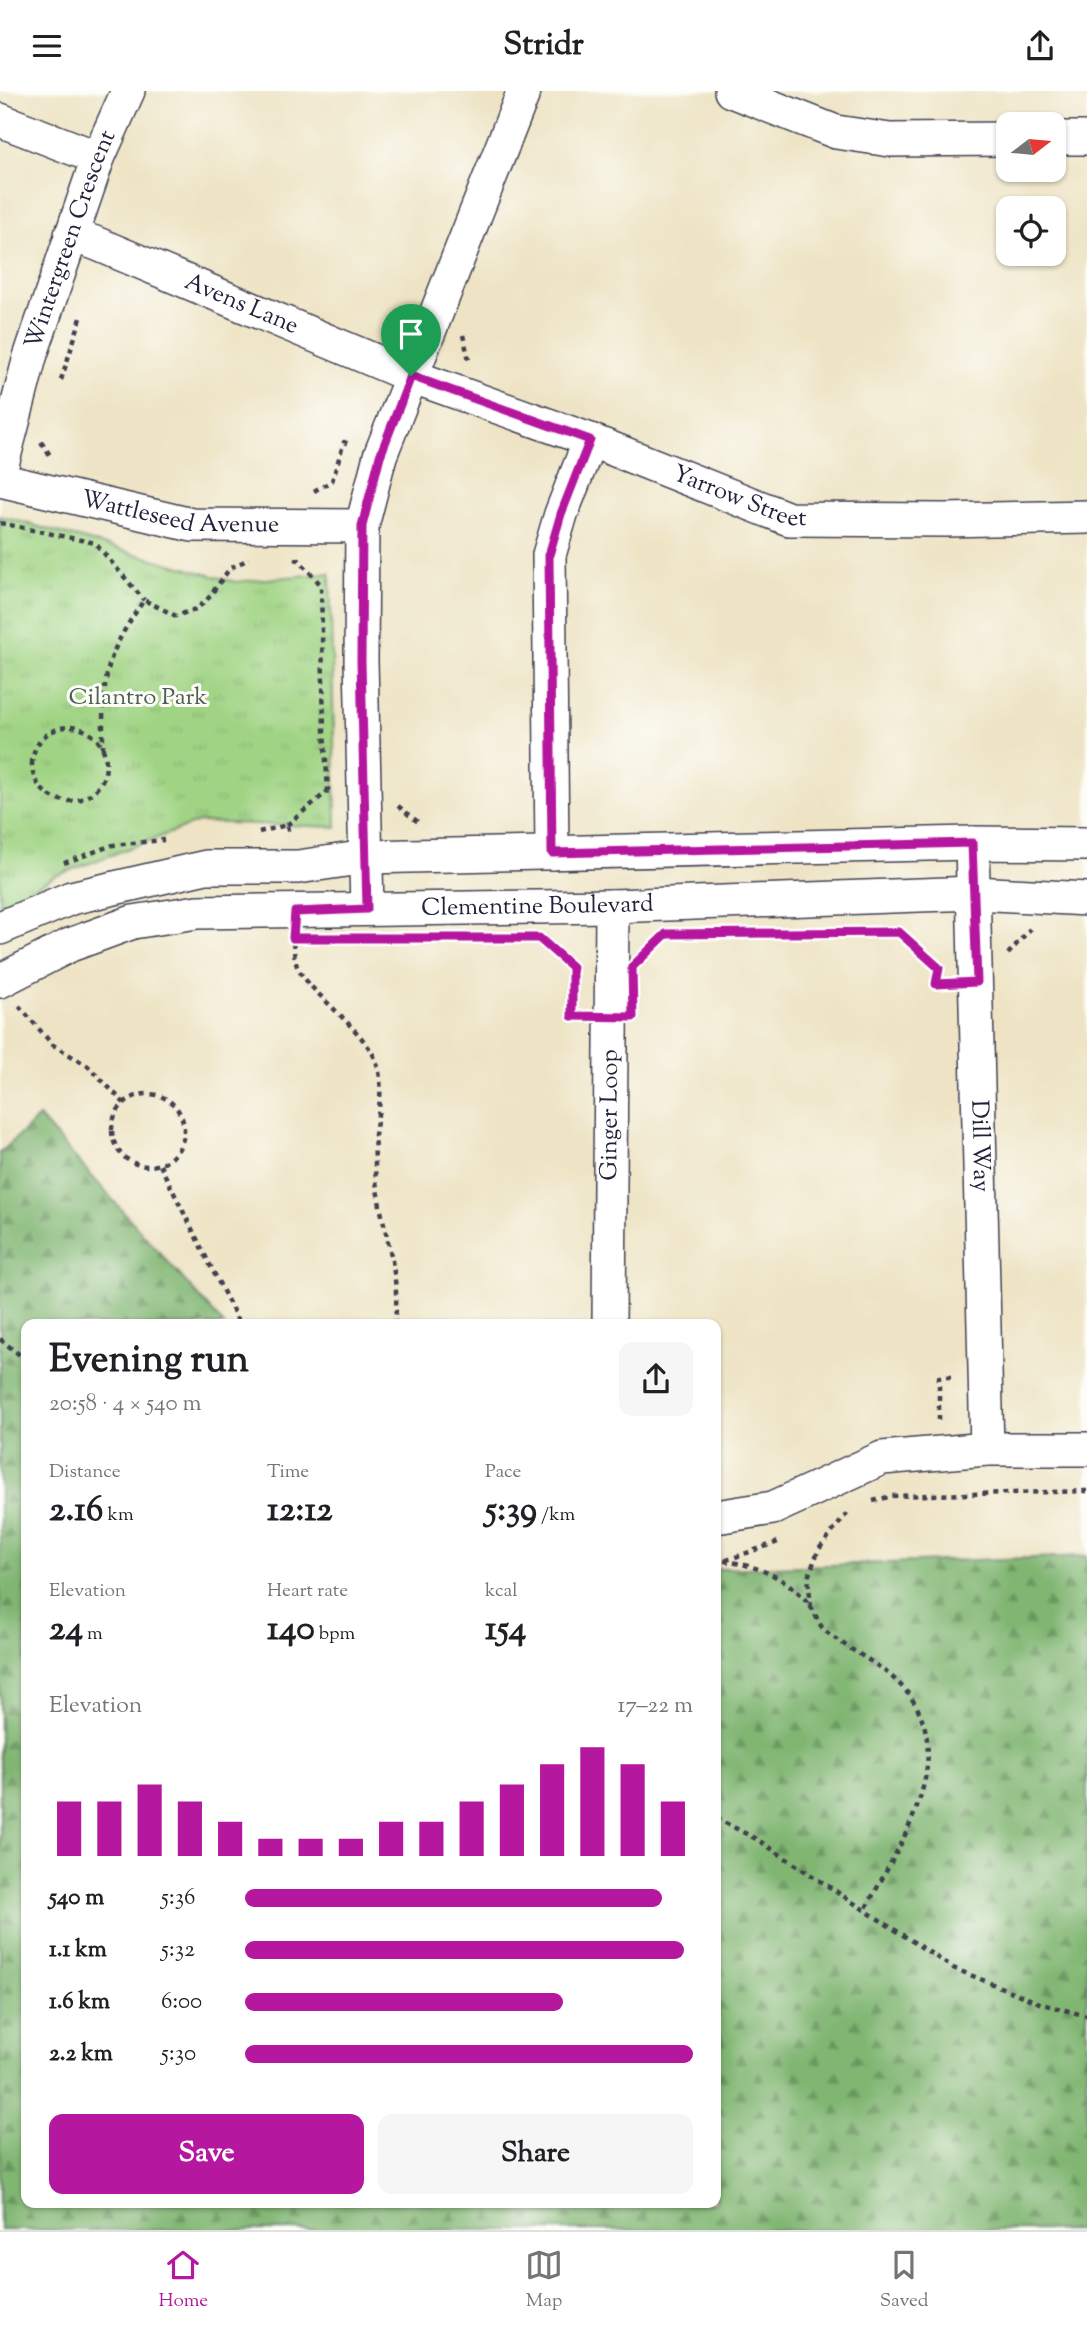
<!DOCTYPE html>
<html lang="en">
<head>
<meta charset="utf-8">
<style>
	body { margin:0; font-family:"Sorts Mill Goudy",serif; background:#f6f6f6; color:#202124; height:100vh; display:flex; flex-direction:column; font-size:26px; white-space:nowrap }
	* { box-sizing:border-box; margin:0 }
	p { font-size:23px; color:#757577 }
	.icon { flex:none; width:38px; height:38px; fill:none; stroke:currentColor; stroke-width:2; stroke-linecap:round; stroke-linejoin:round }
	.map { position:relative; flex:1; overflow:hidden }
	.drawer { position:absolute; left:21px; top:1228px; width:700px; height:889px; display:flex; flex-direction:column; background:#fff; border-radius:14px; box-shadow:0 2px 5px #0004 }
	.drawer>* { flex:none }
	.needle { width:46px; rotate:74deg }
	.controls { position:absolute; left:996px; top:21px; display:grid; gap:14px }
	.controls a { display:grid; place-items:center; width:70px; height:70px; border-radius:14px; background:#fff; box-shadow:0 2px 5px #0004; font-size:35px }
	.pin { position:absolute; display:grid; place-items:center; width:60px; height:60px; color:#fff; margin:-72px -30px; border-radius:50% 50% 50% 0; rotate:-45deg; box-shadow:0 0 7px #0007 }
	.pin .icon { rotate:45deg }
	.round { display:grid; place-items:center; flex:none; width:74px; height:74px; border-radius:14px; background:#f6f6f6 }
	.overview { display:flex; align-items:center; justify-content:space-between; height:119px; padding:0 28px }
	h1 { font-size:38px; font-weight:800; line-height:52px }
	.stats { display:grid; grid-template-columns:repeat(3,1fr); gap:10px; height:119px; padding:7px 28px }
	.stats div { display:grid; align-content:center }
	.stats b { font-size:35px; font-weight:800 }
	.stats small { font-size:19px; font-weight:400 }
	.stats p { font-size:19px }
	.chart { height:196px; padding:14px 28px }
	.chart p { display:flex; justify-content:space-between }
	.chart svg { width:100%; height:126px; margin-top:7px; stroke:#b5179e; stroke-width:6 }
	.cta { display:flex; gap:14px; margin-top:auto; padding:14px 28px }
	.cta a { flex:1; height:80px; border-radius:14px; background:#b5179e; color:#fff; font-size:28px; font-weight:800; line-height:80px; text-align:center }
	.cta a+a { background:#f6f6f6; color:#202124 }
	ul { padding:0 28px; list-style:none; font-size:23px }
	li { display:grid; grid-template-columns:112px 84px 1fr; align-items:center; height:52px }
	li i { height:18px; border-radius:9px; background:#b5179e }
	header { display:flex; justify-content:space-between; align-items:center; height:91px; padding:0 28px; background:#fff; font-size:32px; font-weight:800 }
	.dock { display:flex; justify-content:space-around; align-items:center; height:98px; border-top:2px solid #e0e0e0; background:#fff; font-size:19px; color:#757577 }
	.dock a { display:grid; justify-items:center; gap:4px }
	.dock .on { color:#b5179e }
	.map>svg:first-child { display:block }
	.forest { fill:url(#forest-firs); stroke:#516c56; stroke-width:2 }
	.park { fill:url(#park-tufts); stroke:#617b60; stroke-width:2 }
	.lines { fill:none; stroke-linecap:round; stroke-linejoin:round }
	.minor-casing { stroke:#413f50; stroke-width:36 }
	.path { stroke:#413f50; stroke-width:4.5; stroke-dasharray:5 5; stroke-linecap:butt }
	.minor { stroke:#fff; stroke-width:33 }
	.route-casing { stroke:#fff; stroke-width:14 }
	.route { stroke:#b5179e; stroke-width:9 }
	.labels { text-anchor:middle; dominant-baseline:central; stroke-width:6; stroke-linejoin:round; paint-order:stroke }
	.street-label { font-size:24px; fill:#22223b; stroke:#fdfcf7 }
	.park-label { font-size:24px; fill:#4e6055; stroke:#fdfcf7 }
</style>
</head>
<body>
<header><svg class="icon" aria-label="menu" viewBox="0 0 24 24"><path d="M4 6h16M4 12h16M4 18h16"/></svg>Stridr<svg class="icon" aria-label="share" viewBox="0 0 24 24"><path d="M12 15V3M7 8l5-5 5 5M5 13v7h14v-7"/></svg></header>
<div class="map">
<svg width="1087" height="2139" viewBox="0 0 1087 2139">
	<defs>
		<pattern id="forest-firs" width="22" height="20" patternUnits="userSpaceOnUse" patternTransform="scale(1.75)"><rect width="22" height="20" fill="#80b672"/><path d="M5 1l3.5 6h-7zM16 11l3.5 6h-7z" fill="#68945f"/></pattern>
		<pattern id="park-tufts" width="24" height="20" patternUnits="userSpaceOnUse" patternTransform="scale(1.75)"><rect width="24" height="20" fill="#a0d484"/><path d="M3 7l-1-3M5 7V3M7 7l1-3M15 17l-1-3M17 17v-4M19 17l1-3" fill="none" stroke="#8ab673"/></pattern>
	</defs>
	<rect width="100%" height="100%" fill="#fdfcf7"/>
	<filter id="ink" filterUnits="userSpaceOnUse"><feTurbulence type="fractalNoise" baseFrequency=".0143" numOctaves="2"/><feDisplacementMap in="SourceGraphic" scale="14" xChannelSelector="R" yChannelSelector="G"/><feConvolveMatrix kernelMatrix="1 2 1 2 8 2 1 2 1" color-interpolation-filters="sRGB"/></filter>
	<filter id="wash" filterUnits="userSpaceOnUse"><feTurbulence type="fractalNoise" baseFrequency=".00686" numOctaves="4" result="noise"/><feDisplacementMap in="SourceGraphic" scale="28" xChannelSelector="R" yChannelSelector="G"/><feGaussianBlur stdDeviation="1.57" result="paint"/><feColorMatrix in="noise" values="0 0 0 0 0 0 0 0 0 0 0 0 0 0 0 0 0 1.4 0 .05"/><feComposite in="paint" operator="in"/></filter>
	<g filter="url(#wash)">
		<rect width="100%" height="100%" fill="#eee4c5"/>
		<path class="forest" d="M39 1026 224 1234H26V2112H716V1478L1087 1465V2139H0V1062Z"/>
		<path class="park" d="M0 425 235 491 330 482 336 736 199 731 55 785 0 815Z"/>
	</g>
	<g filter="url(#ink)">
		<g class="lines">
			<g class="minor-casing">
				<g id="minor">
					<path d="M731 0 836 41 890 49 1008 48"/>
					<path d="M0 29 98 67"/>
					<path d="M1054 47H1087"/>
					<path id="s1" d="M71 144 95 152 411 285 590 349 789 428 946 429 1087 426"/>
					<path id="s2" d="M0 381 30 266 98 67 128 0"/>
					<path id="s3" d="M0 389 192 434 362 435"/>
					<path id="s4" d="M972 752 987 1358"/>
					<path d="M552 762 549 464 561 423 590 349"/>
					<path d="M367 818 361 570 362 435 380 365 524 0"/>
					<path d="M0 837 71 807 206 776H298L366 766 972 752 1087 753"/>
					<path id="s5" d="M0 890 70 854 133 831 197 821 612 815 975 802 1087 808"/>
					<path id="s6" d="M609 1234 612 815"/>
					<path d="M716 1426 773 1417 882 1367 987 1358H1087"/>
				</g>
			</g>
			<path class="path" d="M463 244 470 273
				M61 289 82 224
				M41 351 52 367
				M314 400 332 390 344 351 350 354
				M0 432 95 452 144 509
				M295 468 299 469 321 494 324 639 328 700
				M32 673a37 37 0 1 1 74 0a37 37 0 1 1-74 0Z
				M103 658C103 630 102 598 110 571 117 549 131 528 144 509L176 525 196 518 207 509 230 477 249 468
				M398 715 418 731
				M287 734 328 700
				M259 741 287 734 289 745
				M64 772 113 754 164 749
				M881 841H899L939 877 936 893 945 892
				M541 849 572 876V925H578
				M293 851C294 858 294 865 296 872 298 880 305 888 310 894 328 914 368 947 376 970 385 994 378 1020 375 1044 374 1054 375 1066 375 1076 377 1129 404 1181 394 1234
				M1008 863 1030 838
				M645 864 661 848
				M19 915 53 954 88 975 124 1012
				M112 1039a36 36 0 1 1 72 0a36 36 0 1 1-72 0Z
				M160 1074 240 1234
				M0 1248 26 1269
				M939 1329V1286H953
				M873 1410 892 1405 1087 1400
				M716 1469 724 1470 778 1451
				M724 1470C756 1474 792 1488 811 1516 817 1525 819 1536 828 1542 853 1562 884 1574 905 1599 962 1666 898 1756 865 1819
				M811 1515 808 1486 819 1458 849 1420
				M716 1727 758 1749 953 1877 1042 1913 1087 1925"/>
			<use href="#minor" class="minor"/>
		</g>
	</g>
	<g class="lines" filter="url(#ink)">
		<g class="route-casing">
			<path id="route" d="M411 285 590 349 561 423 549 464 552 762 972 752 977 891 936 893 939 877 899 841 666 843 632 876 633 926 572 925V876L539 847H293L295 821 367 818 361 570 362 435 380 365Z"/>
		</g>
		<use href="#route" class="route"/>
	</g>
	<g class="labels">
		<g class="street-label">
			<text stroke="none"><textPath href="#s2" startOffset="243">Wintergreen Crescent</textPath></text>
			<text stroke="none"><textPath href="#s1" startOffset="184">Avens Lane</textPath></text>
			<text stroke="none"><textPath href="#s1" startOffset="719">Yarrow Street</textPath></text>
			<text stroke="none"><textPath href="#s3" startOffset="184">Wattleseed Avenue</textPath></text>
			<text stroke="none"><textPath href="#s5" startOffset="551">Clementine Boulevard</textPath></text>
			<text stroke="none"><textPath href="#s6" startOffset="210">Ginger Loop</textPath></text>
			<text stroke="none"><textPath href="#s4" startOffset="303">Dill Way</textPath></text>
		</g>
		<g class="park-label">
			<text x="138" y="607">Cilantro Park</text>
		</g>
	</g>
</svg>
<div class="controls">
<a><svg class="needle" viewBox="-14 -14 28 28"><path d="M0-13l5 13h-10z" fill="#e53935"/><path d="M0 13l5-13h-10z" fill="#757577"/></svg></a>
<a><svg class="icon" aria-label="locate" viewBox="0 0 24 24"><circle cx="12" cy="12" r="6"/><path d="M12 2v4M12 18v4M2 12h4M18 12h4"/></svg></a>
</div>
<div class="pin" style="left:411px;top:285px;background:#1e9e55"><svg class="icon" aria-label="arrive" viewBox="0 0 24 24"><path d="M6 21V4h12l-3 4 3 4H6"/></svg></div>
<section class="drawer">
<div class="overview"><div><h1>Evening run</h1><p>20:58 · 4 × 540 m</p></div><a class="round"><svg class="icon" aria-label="share" viewBox="0 0 24 24"><path d="M12 15V3M7 8l5-5 5 5M5 13v7h14v-7"/></svg></a></div>
<div class="stats">
<div><p>Distance</p><b>2.16<small> km</small></b></div>
<div><p>Time</p><b>12:12</b></div>
<div><p>Pace</p><b>5:39<small> /km</small></b></div>
</div>
<div class="stats">
<div><p>Elevation</p><b>24<small> m</small></b></div>
<div><p>Heart rate</p><b>140<small> bpm</small></b></div>
<div><p>kcal</p><b>154</b></div>
</div>
<div class="chart"><p><span>Elevation</span>17–22 m</p>
<svg viewBox="0 0 160 44" preserveAspectRatio="none"><path d="M5 44V25M15 44V25M25 44V19M35 44V25M45 44V32M55 44V38M65 44V38M75 44V38M85 44V32M95 44V32M105 44V25M115 44V19M125 44V12M135 44V6M145 44V12M155 44V25"/></svg>
</div>
<ul>
<li><b>540 m</b>5:36<i style="width:93%"></i></li>
<li><b>1.1 km</b>5:32<i style="width:98%"></i></li>
<li><b>1.6 km</b>6:00<i style="width:71%"></i></li>
<li><b>2.2 km</b>5:30<i style="width:100%"></i></li>
</ul>
<div class="cta"><a>Save</a><a>Share</a></div>
</section>
</div>
<nav class="dock">
<a class="on"><svg class="icon" aria-label="home" viewBox="0 0 24 24"><path d="M3 11l9-7 9 7M6 9v11h12V9"/></svg>Home</a>
<a><svg class="icon" aria-label="map" viewBox="0 0 24 24"><path d="M3 6l6-2 6 2 6-2v14l-6 2-6-2-6 2zM9 4v14M15 6v14"/></svg>Map</a>
<a><svg class="icon" aria-label="saved" viewBox="0 0 24 24"><path d="M7 4h10v16l-5-4-5 4z"/></svg>Saved</a>
</nav>
</body>
</html>
